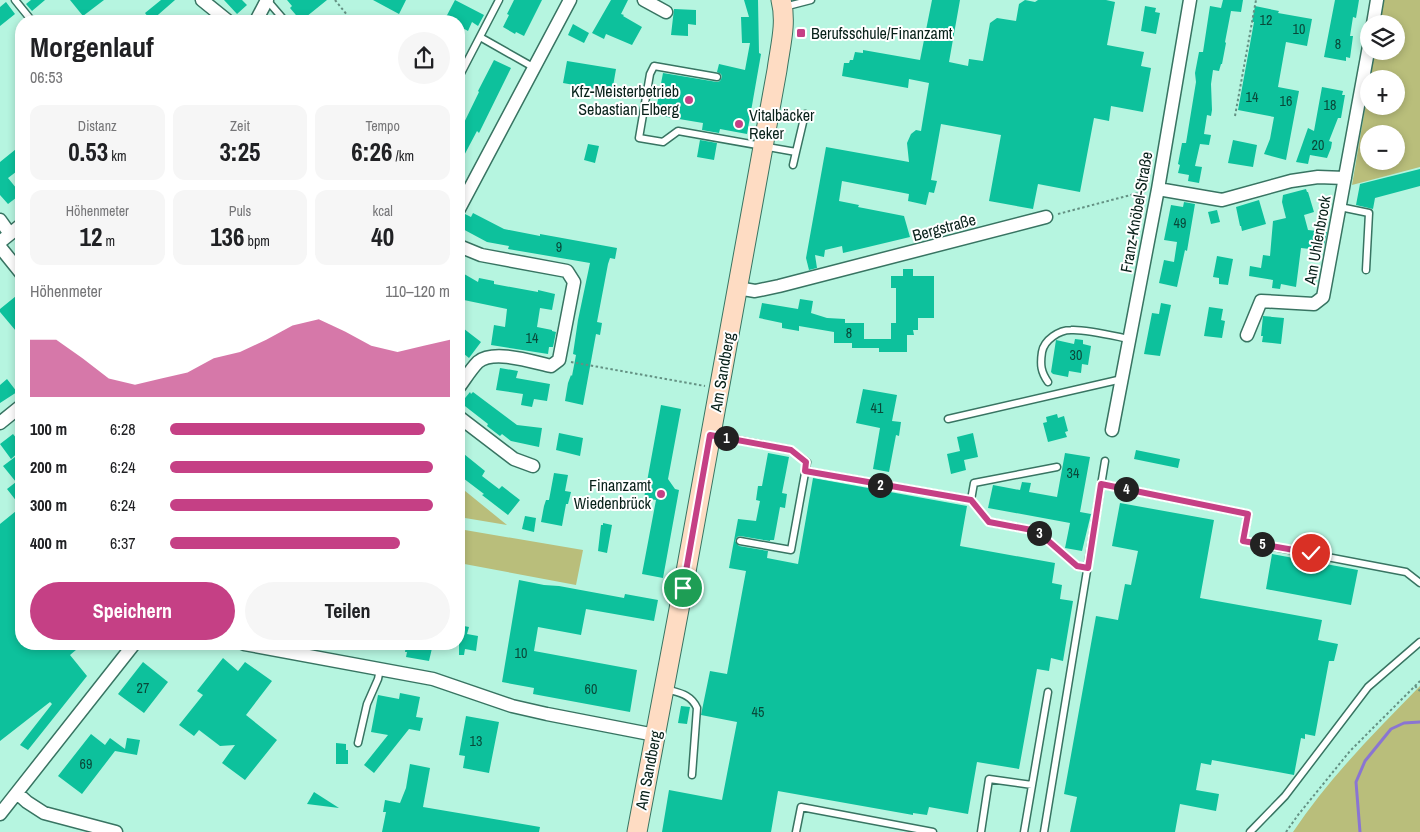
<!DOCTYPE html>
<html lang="de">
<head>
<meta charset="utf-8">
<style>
	body { margin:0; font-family:"Archivo Narrow",sans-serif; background:#f6f6f6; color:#202124; height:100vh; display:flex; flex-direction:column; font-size:19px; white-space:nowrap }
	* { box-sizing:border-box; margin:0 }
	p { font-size:16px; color:#757577 }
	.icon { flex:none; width:28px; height:28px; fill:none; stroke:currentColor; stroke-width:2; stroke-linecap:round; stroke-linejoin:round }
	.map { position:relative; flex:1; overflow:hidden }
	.details { position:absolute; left:15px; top:15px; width:450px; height:635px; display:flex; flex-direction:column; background:#fff; border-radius:20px; box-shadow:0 2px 8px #0003 }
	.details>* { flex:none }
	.buttons { position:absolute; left:1360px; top:15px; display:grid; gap:10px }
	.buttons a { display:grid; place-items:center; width:45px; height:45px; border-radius:50%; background:#fff; box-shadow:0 2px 8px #0003; font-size:25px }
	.pin { position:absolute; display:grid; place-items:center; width:42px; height:42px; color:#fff; margin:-21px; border:2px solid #fff; border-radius:50%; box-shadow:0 1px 5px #0007 }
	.km { position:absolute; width:25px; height:25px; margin:-12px; border-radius:50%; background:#222; color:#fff; font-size:14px; line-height:25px; text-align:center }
	.round { display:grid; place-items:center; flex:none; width:52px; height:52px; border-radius:26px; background:#f6f6f6 }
	.headline { display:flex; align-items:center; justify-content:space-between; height:85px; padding:0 15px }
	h1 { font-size:28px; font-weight:700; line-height:38px }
	.stats { display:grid; grid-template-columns:repeat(3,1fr); gap:8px; height:85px; padding:5px 15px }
	.stats div { display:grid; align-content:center; border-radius:12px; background:#f6f6f6; text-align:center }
	.stats b { font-size:25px; font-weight:700 }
	.stats small { font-size:14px; font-weight:400 }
	.stats p { font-size:14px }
	.chart { height:140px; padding:10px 15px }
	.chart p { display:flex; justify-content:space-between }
	.chart svg { width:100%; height:90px; margin-top:5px; fill:#c54085; opacity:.7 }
	.cta { display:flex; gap:10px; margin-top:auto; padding:10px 15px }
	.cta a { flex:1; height:58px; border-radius:30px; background:#c54085; color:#fff; font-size:20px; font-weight:700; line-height:58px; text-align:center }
	.cta a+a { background:#f6f6f6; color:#202124 }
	ul { padding:0 15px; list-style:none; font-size:16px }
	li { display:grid; grid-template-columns:80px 60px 1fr; align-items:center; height:38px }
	li i { height:12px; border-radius:6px; background:#c54085 }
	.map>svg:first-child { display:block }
	.green { fill:#b9be7b; fill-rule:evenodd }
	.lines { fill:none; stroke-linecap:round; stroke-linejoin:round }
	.stream { stroke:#8a75d2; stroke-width:3 }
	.building { fill:#0dc19c }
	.service-casing { stroke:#387462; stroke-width:9 }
	.minor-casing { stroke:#387462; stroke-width:15 }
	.secondary-casing { stroke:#387462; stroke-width:21 }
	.path { stroke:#649183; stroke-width:2; stroke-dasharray:2.5 2.5; stroke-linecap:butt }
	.service { stroke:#fff; stroke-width:6 }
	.minor { stroke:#fff; stroke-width:12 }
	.secondary { stroke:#fedcc3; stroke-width:19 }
	.route-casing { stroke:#fff; stroke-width:10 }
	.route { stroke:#c54085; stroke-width:6 }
	.poi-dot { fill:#c54085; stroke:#fff; stroke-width:2 }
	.labels { text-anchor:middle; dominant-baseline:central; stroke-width:4; stroke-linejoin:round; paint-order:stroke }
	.number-label { font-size:14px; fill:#09493a }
	.poi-label { font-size:16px; fill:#08211a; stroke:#fff; text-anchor:start }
	.street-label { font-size:16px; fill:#08211a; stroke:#fff }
</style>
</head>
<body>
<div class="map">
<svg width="1420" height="832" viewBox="0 0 1420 832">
	<rect width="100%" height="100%" fill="#b6f5e0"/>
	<path class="green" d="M1383 0H1420V167L1352 185 1369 85V106H1396V79H1370L1374 51H1396V24H1379ZM1369 134H1396V161H1369Z
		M459 486 507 525 459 517Z
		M459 529 583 550 576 585 459 563Z
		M1420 686V832H1293C1329 778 1375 732 1420 686Z"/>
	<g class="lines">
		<path class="stream" d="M1360 832 1356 782 1365 761 1391 729 1404 723 1420 722"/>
	</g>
	<path class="building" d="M31 0H45L32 11 26 4Z
		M70 0H104L83 16Z
		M161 0H175L151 21 145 13Z
		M224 0H242L247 5 237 14Z
		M287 0H327L301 21 290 8 292 6Z
		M373 0H406L399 14Z
		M455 0 484 15 478 26 472 22 468 31 459 26V21H450L445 19Z
		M514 0H542L524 36 516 32 515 34 503 27 509 15 507 14Z
		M611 0H628L621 14 624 15 623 16 642 27 632 45 606 34 604 39 592 33Z
		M744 0H758L759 53 761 54 747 134 720 129 719 133 702 130 703 123 655 115 663 73 717 82 720 81 722 77 721 74 717 72 719 64 745 70 750 43H742L741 17H749Z
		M932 0H960L949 62 968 66 969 59 983 61 990 23 997 18 1016 21 1019 4 1025 0 1035 2 1038 0H1106L1115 2 1107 45 1144 52 1141 66 1151 68 1143 112 1111 106 1109 121 1094 118 1080 192 1038 184 1033 209 989 201 1001 135 941 124 931 180 937 181 934 193 929 192 926 205 908 201 909 194 842 181 839 201 859 205 858 207 904 216 910 237 843 253 842 246 825 250 824 257 815 255 817 268 809 270 806 258 826 147 909 162 907 143 911 134 916 130 921 131 929 83 909 79 908 88 842 76 844 63H849L850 60H853L855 52 863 53V50L920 60Z
		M1223 0H1243L1241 12 1231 11 1225 42 1226 43 1222 64H1221L1219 71 1213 70 1211 84 1212 110 1211 116 1207 115 1204 134 1211 135 1209 145 1200 144 1195 166 1202 167 1199 183 1188 181 1189 175 1178 173 1180 165 1178 164 1182 143H1186L1196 82 1195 73 1199 52H1203L1210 6 1221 8Z
		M1335 0H1359L1356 18 1353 17 1350 36H1353L1350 58 1346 57V61L1324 57Z
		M6 2 15 14 0 26V7Z
		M1145 6 1156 8 1155 12 1160 13 1156 34 1141 31Z
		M1255 6 1279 11 1278 13 1312 19 1307 46 1286 42 1278 87 1299 91 1286 160 1264 154 1270 139 1274 117 1238 110 1254 22H1252Z
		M674 9 696 10V25L688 24V36L671 35Z
		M573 24 589 33 584 43 568 35Z
		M494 60 511 68 479 133 477 131 459 165V133L479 92 478 91Z
		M567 61 616 69 612 92 584 87 583 89 574 87V85L563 83Z
		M1322 87 1343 91 1342 95H1345L1341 118H1338L1329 141 1332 142 1331 148 1327 158 1310 155 1308 164 1296 162 1308 128 1314 131Z
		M700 140 717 143 714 160 697 157Z
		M1233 140 1257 145 1253 167 1228 163Z
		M588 144 599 146 595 163 584 160Z
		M21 145V168L8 178 21 194 8 204 0 195V162Z
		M1420 169V186L1375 198 1373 209 1356 205 1360 184Z
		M1306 189 1307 192H1308L1314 212 1304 215 1308 230 1327 232 1324 246 1319 245V250L1301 248 1296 287 1281 284 1280 289 1272 288 1273 280 1249 276 1250 266 1261 268 1263 255 1270 256 1273 221 1286 218 1282 202 1283 195Z
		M1259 200 1266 224 1242 231 1241 226H1240L1236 207Z
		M1184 202 1195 204 1187 251 1185 250 1177 287 1159 283 1164 260 1174 262 1177 242 1164 240 1171 205 1183 207Z
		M1217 210 1220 222 1211 224 1208 212Z
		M473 213 504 229 540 236V234L617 248 615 259 610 258 608 264 597 322 602 323 600 335 596 334 583 405 565 401 568 383 571 375 572 376 576 355 573 354 578 320 590 263 508 249 509 246 487 242 459 227 465 214 471 217Z
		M1217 256 1233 259 1228 285 1219 284V278L1213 277Z
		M903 269H913V276H934V318H918V330H913L914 335H907V352H879V348H852V343H834V332L799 326V331L782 328V323L759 318 762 303 798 309 800 299 813 301 811 313 827 318 845 319V323H864V339H891V323H896V288H891V276H903Z
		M459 271 478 282 479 278 494 281V284L538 292V290L555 294 552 310 540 308 537 327 552 330V331L556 332 553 347H549L548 354 491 345 494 325 505 327 507 309 459 299Z
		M21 292V337L0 312V309Z
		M1161 303 1171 305 1160 356 1144 354 1152 313 1159 314Z
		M1209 307 1223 309 1221 320 1225 321 1222 338 1204 336Z
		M1263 316 1284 318 1281 344 1262 342 1263 336H1261Z
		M459 325 481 342 469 358 459 350Z
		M1075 339 1083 340V344L1091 346 1088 365 1082 364 1081 373 1069 371 1068 377 1053 374 1051 372 1056 340 1074 344Z
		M500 368 518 371 516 378 550 384 547 401 534 399 532 407 521 405 523 394 496 390Z
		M7 379 17 392 0 403V385Z
		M863 389 897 395 892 421 901 422 899 436 896 435 889 472 873 469 880 428 856 423Z
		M470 392 471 394 473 392 517 425 542 428 539 447 511 441 502 434 500 436 487 426 488 424 461 403Z
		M661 405 681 409 668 479 675 489 679 490 663 578 642 574 656 500 644 498Z
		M1057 414 1058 418 1064 416 1068 431 1065 432 1067 437 1048 442 1043 423 1047 422 1046 417Z
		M559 433 583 438 580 456 556 450Z
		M973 433 978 457 964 460 966 470 951 474 947 454 960 451 957 437Z
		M13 434 21 444V450L11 459 0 444Z
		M459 450 485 471 482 476 499 489 502 486 520 500 508 515 482 495 484 494 459 475Z
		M1136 450 1180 459 1178 468 1134 459Z
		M768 453 789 457 782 493 787 494 785 508 780 507 774 540H770V541L740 536 737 537 735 541 739 546 768 551 767 558 798 564 813 478 967 506 960 546 1055 563 1052 583 1062 585 1060 599 1073 601 1063 661 1051 658 1049 671 1037 669 1019 769 977 762 968 814 929 807 927 815 913 813V815L778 791 771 832H662L669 790 722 800 737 722 701 715 702 710 710 671 727 674 746 571 729 568 733 546 738 519 756 521 760 501 756 500 758 486H762Z
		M1065 453 1090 457 1080 512 1091 514 1082 551 1065 548 1070 523 988 508 993 485 1020 490 1022 482 1031 483 1029 492 1057 497Z
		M15 457 21 464V644H83L70 655 87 676 28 750 20 745 52 704 50 702 0 741V524L21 507 7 489 16 482 3 466Z
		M554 473 568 475 565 491 571 492 568 504H566L562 526 541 522 544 506 546 500H549Z
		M1120 503 1214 520 1200 598 1322 620 1318 640 1338 644 1334 661H1329L1315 736 1305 734V739L1301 738 1294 775 1212 760 1211 765 1201 763 1196 790 1219 794 1216 811 1180 804 1175 832H1070L1077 797 1064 794 1096 616 1118 620 1125 584 1131 585 1138 551 1112 546Z
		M525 516 536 518 534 532 522 529Z
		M603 523 612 525 607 553 598 551 601 525H603Z
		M1272 554 1358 570 1351 605 1266 589Z
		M519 580 544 585 559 586 624 598 625 594 658 600 654 621 586 609 581 635 538 627 534 651 637 670 630 712 533 694 534 688 502 682Z
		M459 625 469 627 467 634 478 636 476 651 465 649 464 655H459Z
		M406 644H433L429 661 406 657 407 652H405Z
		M223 658 238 671 245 662 272 681 246 715 277 740 245 780 222 763 235 745 220 746 199 730 194 736 179 725 203 695 197 691Z
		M143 662 168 682 144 713 118 694Z
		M400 693 420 697 416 717 423 718 420 731 409 729 374 773 364 765 388 735 371 732 378 695 399 699Z
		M681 706 690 707 687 724 678 723Z
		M466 716 499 722 489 773 463 768 465 756 459 755Z
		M91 734 105 745 110 738 125 749 127 738 140 740 137 755 115 751 82 794 58 776Z
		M336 743 346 744V750H348V764H336Z
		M410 764 430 768 423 807 540 827 539 832H382L386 812H383L385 800 400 803 406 788Z
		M314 792 339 808 307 804Z"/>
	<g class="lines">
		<g class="service-casing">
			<path id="service" d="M15 0 32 21
				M267 0 285 21
				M784 7 811 0
				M480 37 533 67
				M459 77 499 0
				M717 77 654 66 650 74 639 138 663 142 678 131 796 152 805 114
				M793 165 796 152
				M1340 207 1369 213 1366 270
				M1048 382C1041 372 1040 365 1042 352 1044 340 1059 330 1071 330 1086 329 1114 336 1129 339
				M948 419 1122 379
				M712 435 791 450 807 462 791 550 740 541
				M805 471 971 500 989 522 1037 531 1077 566 1087 568
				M1101 484 1248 514 1243 541 1406 572 1420 583
				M971 500 974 483 1057 467
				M666 689C679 693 691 694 697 708L692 775
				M358 743 367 704 378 679 380 669
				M796 832 801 807 933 832
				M981 832 989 779 1032 785
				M1024 832 1048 692
				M1044 832 1105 461
				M1250 832 1285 796 1368 687 1420 642"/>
		</g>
		<g class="minor-casing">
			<path id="minor" d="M202 0 228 21
				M644 0 666 12
				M256 21 267 0
				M1373 24 1377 0
				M1158 189 1222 200 1291 181 1318 177 1345 178
				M459 209 570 0
				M0 220 10 234
				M0 242 21 225
				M459 246 481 255 567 271 574 282 559 360 551 366C533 362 494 349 478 362 471 369 465 379 459 387
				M0 247 21 273
				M737 288 755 291 779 286 1046 217
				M1247 335 1261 301 1314 304 1323 297 1369 46
				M459 417 514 459 533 466
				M0 423 21 406
				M1112 430 1158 189 1190 0
				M244 644 433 679 512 706 547 714 655 735
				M17 793 27 802 44 813 116 832
				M0 814 134 644"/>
		</g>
		<g class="secondary-casing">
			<path id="secondary" d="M637 832 683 588 777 70C780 47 787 23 781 0"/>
		</g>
		<path class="path" d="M335 0 352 21
			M1235 116 1256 0
			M1058 214 1146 191
			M571 362 705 386
			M1415 686 1420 691
			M1286 832 1298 815 1350 751 1420 681"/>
		<use href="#service" class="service"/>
		<use href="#minor" class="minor"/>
		<use href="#secondary" class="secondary"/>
	</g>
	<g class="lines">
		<g class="route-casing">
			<path id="route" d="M683 588 710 435 791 450 806 462 805 471 971 500 989 522 1037 531 1077 566 1088 568 1101 484 1248 514 1243 541 1311 553"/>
		</g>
		<use href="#route" class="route"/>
	</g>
	<g class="poi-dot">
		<rect x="796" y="28" width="10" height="10" rx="2.5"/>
		<circle cx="689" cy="100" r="5"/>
		<circle cx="739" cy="124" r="5"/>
		<circle cx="661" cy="494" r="5"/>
	</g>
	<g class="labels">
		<g class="number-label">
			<text x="1266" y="20">12</text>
			<text x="1299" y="29">10</text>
			<text x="1338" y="44">8</text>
			<text x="1252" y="97">14</text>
			<text x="1286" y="101">16</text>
			<text x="1330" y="105">18</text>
			<text x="1318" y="145">20</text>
			<text x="1180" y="223">49</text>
			<text x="559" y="247">9</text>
			<text x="849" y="333">8</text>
			<text x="532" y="338">14</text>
			<text x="1076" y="355">30</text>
			<text x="877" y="408">41</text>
			<text x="1073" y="473">34</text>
			<text x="521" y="653">10</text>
			<text x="143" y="688">27</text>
			<text x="591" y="689">60</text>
			<text x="758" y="712">45</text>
			<text x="476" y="741">13</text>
			<text x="86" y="764">69</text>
		</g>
		<g class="poi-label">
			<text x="811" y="33">Berufsschule/Finanzamt</text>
			<text x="679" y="91" text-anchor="end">Kfz-Meisterbetrieb<tspan x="679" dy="18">Sebastian Elberg</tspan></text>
			<text x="749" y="115">Vitalbäcker<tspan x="749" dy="18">Reker</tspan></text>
			<text x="651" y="485" text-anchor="end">Finanzamt<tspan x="651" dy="18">Wiedenbrück</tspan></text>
		</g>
		<g class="street-label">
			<text transform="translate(1136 212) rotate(-80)">Franz-Knöbel-Straße</text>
			<text transform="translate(944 227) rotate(-15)">Bergstraße</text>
			<text transform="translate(1317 240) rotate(-80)">Am Uhlenbrock</text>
			<text transform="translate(722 372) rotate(-80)">Am Sandberg</text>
			<text transform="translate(648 770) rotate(-79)">Am Sandberg</text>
		</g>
	</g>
</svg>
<div class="buttons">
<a><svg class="icon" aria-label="layers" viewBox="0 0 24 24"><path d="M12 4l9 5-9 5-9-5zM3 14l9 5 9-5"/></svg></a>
<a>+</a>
<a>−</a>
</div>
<div class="pin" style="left:683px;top:588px;background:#1e9e55"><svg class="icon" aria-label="arrive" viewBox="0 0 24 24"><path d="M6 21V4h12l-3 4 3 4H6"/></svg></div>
<div class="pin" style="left:1311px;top:553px;background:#d93025"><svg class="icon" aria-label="check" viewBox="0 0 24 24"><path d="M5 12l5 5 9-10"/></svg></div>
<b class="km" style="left:726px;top:438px">1</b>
<b class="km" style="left:880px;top:485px">2</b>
<b class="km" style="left:1039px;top:533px">3</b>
<b class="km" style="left:1126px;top:489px">4</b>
<b class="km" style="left:1262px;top:544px">5</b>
<section class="details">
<div class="headline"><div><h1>Morgenlauf</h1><p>06:53</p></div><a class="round"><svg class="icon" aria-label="share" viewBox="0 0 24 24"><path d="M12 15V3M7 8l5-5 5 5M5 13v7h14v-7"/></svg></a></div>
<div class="stats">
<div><p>Distanz</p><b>0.53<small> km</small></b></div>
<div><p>Zeit</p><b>3:25</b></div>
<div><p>Tempo</p><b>6:26<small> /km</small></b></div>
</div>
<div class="stats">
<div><p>Höhenmeter</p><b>12<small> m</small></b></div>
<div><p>Puls</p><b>136<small> bpm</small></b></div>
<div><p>kcal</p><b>40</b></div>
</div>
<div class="chart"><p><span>Höhenmeter</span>110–120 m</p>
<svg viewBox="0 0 160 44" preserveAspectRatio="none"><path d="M0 44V16L10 16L20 25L30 35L40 38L50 35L60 32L70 25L80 22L90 16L100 9L110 6L120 12L130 19L140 22L150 19L160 16V44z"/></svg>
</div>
<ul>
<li><b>100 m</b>6:28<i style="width:91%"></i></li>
<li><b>200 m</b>6:24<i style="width:94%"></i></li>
<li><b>300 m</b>6:24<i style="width:94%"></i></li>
<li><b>400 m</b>6:37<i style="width:82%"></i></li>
</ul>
<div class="cta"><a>Speichern</a><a>Teilen</a></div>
</section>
</div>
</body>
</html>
